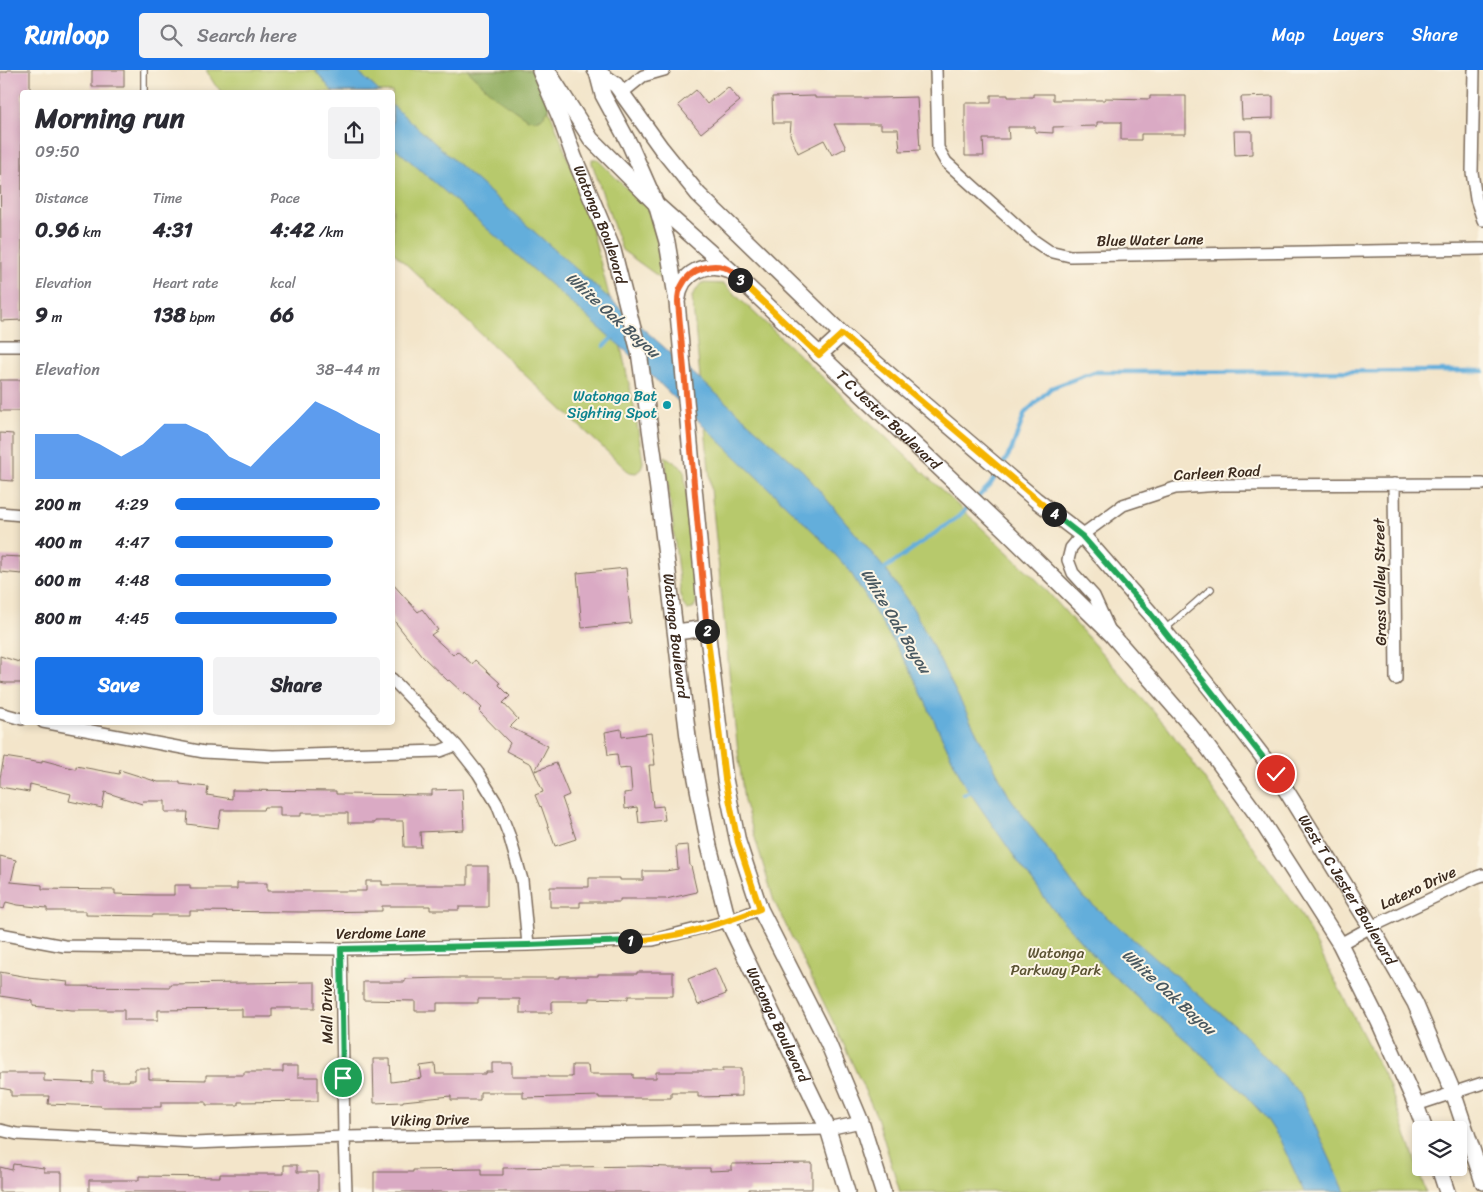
<!DOCTYPE html>
<html lang="en">
<head>
<meta charset="utf-8">
<style>
	body { margin:0; font-family:Sriracha,sans-serif; background:#f2f2f3; color:#2b2b33; height:100vh; display:flex; flex-direction:column; font-size:19px; white-space:nowrap }
	* { box-sizing:border-box; margin:0 }
	p { font-size:16px; color:#7c7c81 }
	.icon { flex:none; width:28px; height:28px; fill:none; stroke:currentColor; stroke-width:2; stroke-linecap:round; stroke-linejoin:round }
	.map { position:relative; flex:1; overflow:hidden }
	.panel { position:absolute; left:20px; top:20px; width:375px; height:635px; display:flex; flex-direction:column; background:#fff; border-radius:5px; box-shadow:0 2px 8px #0003 }
	.panel>* { flex:none }
	.tools { position:absolute; left:1412px; top:1051px; display:grid; gap:10px }
	.tools a { display:grid; place-items:center; width:55px; height:55px; border-radius:5px; background:#fff; box-shadow:0 2px 8px #0003; font-size:25px }
	.pin { position:absolute; display:grid; place-items:center; width:42px; height:42px; color:#fff; margin:-21px; border:2px solid #fff; border-radius:50%; box-shadow:0 1px 5px #0007 }
	.km { position:absolute; width:25px; height:25px; margin:-12px; border-radius:50%; background:#222; color:#fff; font-size:14px; line-height:25px; text-align:center }
	.round { display:grid; place-items:center; flex:none; width:52px; height:52px; border-radius:5px; background:#f2f2f3 }
	.overview { display:flex; align-items:center; justify-content:space-between; height:85px; padding:0 15px }
	h1 { font-size:28px; font-weight:700; line-height:38px }
	.figures { display:grid; grid-template-columns:repeat(3,1fr); gap:8px; height:85px; padding:5px 15px }
	.figures div { display:grid; align-content:center }
	.figures b { font-size:21px; font-weight:700 }
	.figures small { font-size:14px; font-weight:400 }
	.figures p { font-size:14px }
	.chart { height:140px; padding:10px 15px }
	.chart p { display:flex; justify-content:space-between }
	.chart svg { width:100%; height:90px; margin-top:5px; fill:#1a73e8; opacity:.7 }
	.button { display:flex; gap:10px; margin-top:auto; padding:10px 15px }
	.button a { flex:1; height:58px; border-radius:5px; background:#1a73e8; color:#fff; font-size:20px; font-weight:700; line-height:58px; text-align:center }
	.button a+a { background:#f2f2f3; color:#2b2b33 }
	ul { padding:0 15px; list-style:none; font-size:16px }
	li { display:grid; grid-template-columns:80px 60px 1fr; align-items:center; height:38px }
	li i { height:12px; border-radius:6px; background:#1a73e8 }
	header { display:flex; align-items:center; gap:30px; box-sizing:border-box; height:70px; padding:0 25px; background:#1a73e8; color:#fff }
	header strong { font-size:24px }
	nav { display:flex; gap:28px; margin-inline-start:auto; font-size:18px }
	.search { width:350px; height:45px; background:#f2f2f3; display:flex; align-items:center; gap:12px; box-sizing:border-box; padding:0 18px; border-radius:5px; color:#7c7c81; font-size:19px }
	.map>svg:first-child { display:block }
	.green { fill:#b7c96c; stroke:#797a45 }
	.forest { fill:#91ad60; stroke:#666c3f }
	.water { fill:#63aedb; stroke:#4f6c7c }
	.lines { fill:none; stroke-linecap:round; stroke-linejoin:round }
	.stream { stroke:#63aedb; stroke-width:4.5 }
	.building { fill:#daaac4 }
	.lane-casing { stroke:#7b6b5a; stroke-width:8 }
	.street-casing { stroke:#7b6b5a; stroke-width:14 }
	.secondary-casing { stroke:#7b6b5a; stroke-width:18 }
	.lane { stroke:#fff; stroke-width:5.5 }
	.street { stroke:#fff; stroke-width:11 }
	.secondary { stroke:#fff; stroke-width:15 }
	.split-1-casing { stroke:#fff; stroke-width:10 }
	.split-2-casing { stroke:#fff; stroke-width:10 }
	.split-3-casing { stroke:#fff; stroke-width:10 }
	.split-4-casing { stroke:#fff; stroke-width:10 }
	.split-5-casing { stroke:#fff; stroke-width:10 }
	.split-1 { stroke:#22a559; stroke-width:6 }
	.split-2 { stroke:#f5b400; stroke-width:6 }
	.split-3 { stroke:#f0652b; stroke-width:6 }
	.split-4 { stroke:#f5b400; stroke-width:6 }
	.split-5 { stroke:#22a559; stroke-width:6 }
	.culture-dot { fill:#0f9aa8; stroke:#fcf5e5; stroke-width:2 }
	.labels { text-anchor:middle; dominant-baseline:central; stroke-width:4; stroke-linejoin:round; paint-order:stroke }
	.street-label { font-size:15px; fill:#3b2a1e; stroke:#fcf5e5 }
	.culture-label { font-size:15px; fill:#0d838f; stroke:#fcf5e5; text-anchor:end }
	.park-label { font-size:15px; fill:#5a5232; stroke:#fcf5e5 }
	.water-label { font-size:16px; font-style:italic; fill:#495860; stroke:#fcf5e5 }
</style>
</head>
<body>
<header>
<strong>Runloop</strong>
<div class="search"><svg class="icon" aria-label="search" viewBox="0 0 24 24"><circle cx="10" cy="10" r="6"/><path d="M15 15l6 6"/></svg>Search here</div>
<nav><a>Map</a><a>Layers</a><a>Share</a></nav>
</header>
<div class="map">
<svg width="1483" height="1122" viewBox="0 0 1483 1122">
	<rect width="100%" height="100%" fill="#fcf5e5"/>
	<filter id="ink" filterUnits="userSpaceOnUse"><feTurbulence type="fractalNoise" baseFrequency=".02" numOctaves="2"/><feDisplacementMap in="SourceGraphic" scale="10" xChannelSelector="R" yChannelSelector="G"/><feConvolveMatrix kernelMatrix="1 2 1 2 8 2 1 2 1" color-interpolation-filters="sRGB"/></filter>
	<filter id="wash" filterUnits="userSpaceOnUse"><feTurbulence type="fractalNoise" baseFrequency=".0096" numOctaves="4" result="noise"/><feDisplacementMap in="SourceGraphic" scale="20" xChannelSelector="R" yChannelSelector="G"/><feGaussianBlur stdDeviation="1.12" result="paint"/><feColorMatrix in="noise" values="0 0 0 0 0 0 0 0 0 0 0 0 0 0 0 0 0 1.4 0 .05"/><feComposite in="paint" operator="in"/></filter>
	<g filter="url(#wash)">
		<rect width="100%" height="100%" fill="#f3e5ca"/>
		<path class="green" d="M206 0H534L585 133 612 237 635 341 643 392 641 399 636 403 629 402 393 182 392 22H222L215 15Z
			M592 89H597L624 116 653 141 666 212 622 180 592 93Z
			M701 213 724 214 1039 512 1168 658 1299 841 1389 1015 1426 1122H900L877 1047 838 962 774 831 744 731 732 631 692 226Z
			M665 386 684 399 696 526V533L693 539 687 540 683 534 681 527Z"/>
		<path class="forest" d="M467 0H534L550 37 547 42 541 48 535 50 527 49 497 28Z"/>
		<path class="water" d="M315 0H356L380 22H333Z
			M392 35 803 401 886 500 914 540 1009 726 1081 825 1241 961 1301 1025 1345 1122H1304L1279 1068 1266 1048 1236 1015 1105 898 1055 842 1016 789 964 714 909 597 849 500 818 466 627 282 393 76Z"/>
		<g class="lines">
			<path class="stream" d="M604 276 615 265
				M881 501 958 447 990 415 1011 381 1025 343 1051 318 1094 302 1483 301
				M964 724 974 720"/>
		</g>
		<g id="blocks">
			<path class="building" d="M7 0H30V22H22V250L1 251 0 2H7Z
				M92 0H124V17H92Z
				M728 17 740 31 701 63 678 35 696 20 707 34Z
				M1033 24H1053V30H1105V28L1150 29V26H1186V64H1141V70H1121V52H1097V56L1053 57V63L1035 62V57H1008L1009 69H983L984 86H965V33H991V25H1008V27H1033Z
				M815 26V28H880L917 27 920 80 900 81 898 59H881V54H834L846 78 832 85 824 70 798 83 790 65 791 53H773L772 27Z
				M1273 26V48L1242 49 1241 27Z
				M1234 61H1252V84L1235 85Z
				M0 310H22V341H0Z
				M0 363 13 364V411L0 410Z
				M0 486 22 487V504L0 502Z
				M626 498 631 553 582 558 577 503Z
				M392 513 418 542 422 539 438 560 431 565 453 585 457 581 472 594 475 590 500 613 499 615 510 626 503 633 518 649 510 657 548 676 535 701 556 693 569 725 562 728 576 769 555 776 541 736 540 737 535 725 543 722 531 694 506 681 510 673 479 641 482 638 465 622 464 624 449 610 448 611 422 586 392 548Z
				M0 586 22 593V613H5L0 612Z
				M621 659 622 667 651 663 655 695H649L653 737 663 736 665 750 639 753 637 737 625 739 624 723 632 722 630 698 619 699 617 684 608 685 605 662Z
				M4 687 42 693V690L76 699V696L119 704 120 700 158 712H180V714L208 717 207 725 232 729V720L336 721V724L432 725V720L462 719 464 760 420 762 421 777H404L403 751H375V753H348V743H301V746H280V737H264L263 740H221L218 758 187 754 188 742H165V731H143L142 734 105 722 102 738 69 731 71 724 30 714 29 722 0 717V708Z
				M688 775 690 796H691L697 822 666 829H620V832H580V837H550V817H589V808H620V810H643V801H666L678 799 676 776Z
				M0 786 16 790 11 812 42 815V819L115 820V824L153 825H174V815H190V819H237V813H267V821H366V811H382V815H468V796H488V837H459V840H430V836H382V841L303 842 190 841V845H153V846L86 845V841H47V838L18 835 6 832 4 839 0 838Z
				M715 898 726 924 698 935 688 909Z
				M0 902 28 907V908L68 912 67 916 170 917V914L315 912V938H272V947H242V939L158 940V950H124V940H72L33 936V931L0 926Z
				M637 902H673V926H628V929L590 928V931H552V943H520V929H478V933H437V941H415V931L363 930V912H405V909L444 908H559V906H598V904H637Z
				M373 989H390L391 1012 422 1008 420 996 435 994 436 1004H486V1002H492V993H512V1006H548V1007H572V995H588L589 1004H633V1008H656V1002H676V1001H723V998H742V1026L698 1027V1022H671V1028H599V1026L523 1028V1022H480V1030H451V1026L403 1031V1032L374 1033Z
				M283 996H298V1007H318V1031L238 1032V1035H206V1032H161V1037H101V1036L48 1034 49 1026H11V1020L0 1018V1003H44V1011L93 1013V1001H104V1011H129V1010H135V998H149V1009L206 1010V1005H244V1002H283Z
				M812 1093V1119H749V1122H374V1102H413V1100L481 1099V1105H503V1098L642 1096 668 1097V1098H710V1101L732 1100V1094Z
				M13 1094 44 1098V1102H62V1122H0V1097L12 1100Z
				M284 1095H297V1102H318V1122H89V1110H139V1106L220 1107V1104H284Z"/>
		</g>
	</g>
	<g filter="url(#ink)">
		<use href="#blocks" fill-opacity="0" stroke="#7b6b5a" stroke-width="1"/>
		<g class="lines">
			<g class="lane-casing">
				<path id="lane" d="M144 22V0
					M1164 560 1211 519"/>
			</g>
			<g class="street-casing">
				<path id="street" d="M936 0 938 78 946 92 1033 170 1049 181 1070 186 1483 179
					M1474 0 1472 102 1476 129 1483 150
					M622 23 643 6 664 0
					M0 276H22
					M1394 414 1396 609
					M0 443 22 445
					M1109 559 1094 526 1073 503 1068 490 1071 478 1082 465 1123 435 1175 418 1221 415 1483 414
					M392 609 456 675 478 703 497 734 509 765 522 810 528 875
					M0 643 22 649
					M43 652 204 682 273 686 440 681 456 675
					M0 864 64 876 341 879 528 875 653 870 728 851 760 839
					M1340 874 1371 857 1477 807 1483 805
					M341 879 344 1067 346 1122
					M1416 1035 1483 1013
					M0 1060 17 1064 194 1073 344 1067 828 1059 861 1052"/>
			</g>
			<g class="secondary-casing">
				<g id="secondary">
					<path id="s1" d="M547 0 591 69 656 134 731 201 1005 460 1112 565 1198 664 1260 749 1340 874 1379 952 1416 1035 1425 1060"/>
					<path id="s2" d="M595 0 597 2 616 15 661 78 698 124 842 264 1036 430 1082 465 1150 543 1217 627 1276 704 1371 857 1415 933 1453 1022 1483 1112"/>
					<path id="s3" d="M540 1 561 50 574 87 613 180 639 282 654 387 688 667 709 776 728 851 828 1059 847 1122"/>
					<path d="M597 2 603 25 630 75 656 134 667 172 677 232 707 558 725 709 738 772 760 839 828 973 861 1052 883 1122"/>
					<path d="M678 228C680 203 707 190 729 200"/>
					<path d="M819 285 842 264"/>
					<path d="M676 562 707 558"/>
					<path d="M1439 1098 1447 1122"/>
				</g>
			</g>
			<use href="#lane" class="lane"/>
			<use href="#street" class="street"/>
			<use href="#secondary" class="secondary"/>
		</g>
	</g>
	<g class="lines" filter="url(#ink)">
		<g class="split-1-casing">
			<path id="split-1" d="M343 1008 341 879 528 875 630 871"/>
		</g>
		<g class="split-2-casing">
			<path id="split-2" d="M630 871C674 869 719 855 760 839L738 772 725 709 707 561"/>
		</g>
		<g class="split-3-casing">
			<path id="split-3" d="M707 561 678 232C678 227 678 222 681 217 689 199 714 190 731 201 735 203 737 207 740 210"/>
		</g>
		<g class="split-4-casing">
			<path id="split-4" d="M740 210 819 285 842 264 1054 444"/>
		</g>
		<g class="split-5-casing">
			<path id="split-5" d="M1054 444 1082 466 1150 543 1276 704"/>
		</g>
		<use href="#split-1" class="split-1"/>
		<use href="#split-2" class="split-2"/>
		<use href="#split-3" class="split-3"/>
		<use href="#split-4" class="split-4"/>
		<use href="#split-5" class="split-5"/>
	</g>
	<circle class="culture-dot" cx="667" cy="335" r="5"/>
	<g class="labels">
		<g class="street-label">
			<text stroke="none"><textPath href="#s3" startOffset="165">Watonga Boulevard</textPath></text>
			<text transform="translate(1150 170) rotate(-1)">Blue Water Lane</text>
			<text stroke="none"><textPath href="#s1" startOffset="491">T C Jester Boulevard</textPath></text>
			<text transform="translate(1217 403) rotate(-3)">Carleen Road</text>
			<text transform="translate(1380 512) rotate(-91)">Grass Valley Street</text>
			<text stroke="none"><textPath href="#s3" startOffset="585">Watonga Boulevard</textPath></text>
			<text transform="translate(1418 818) rotate(-25)">Latexo Drive</text>
			<text stroke="none"><textPath href="#s2" startOffset="1120">West T C Jester Boulevard</textPath></text>
			<text transform="translate(381 863) rotate(-1)">Verdome Lane</text>
			<text transform="translate(327 941) rotate(-91)">Mall Drive</text>
			<text stroke="none"><textPath href="#s3" startOffset="990">Watonga Boulevard</textPath></text>
			<text transform="translate(430 1050) rotate(-1)">Viking Drive</text>
		</g>
		<g class="culture-label">
			<text x="657" y="326">Watonga Bat<tspan x="657" dy="17">Sighting Spot</tspan></text>
		</g>
		<g class="park-label">
			<text x="1056" y="883">Watonga<tspan x="1056" dy="17">Parkway Park</tspan></text>
		</g>
		<g class="water-label">
			<text transform="translate(613 245) rotate(42)">White Oak Bayou</text>
			<text transform="translate(896 551) rotate(59)">White Oak Bayou</text>
			<text transform="translate(1169 922) rotate(42)">White Oak Bayou</text>
		</g>
	</g>
</svg>
<div class="tools">
<a><svg class="icon" aria-label="layers" viewBox="0 0 24 24"><path d="M12 4l9 5-9 5-9-5zM3 14l9 5 9-5"/></svg></a>
</div>
<div class="pin" style="left:343px;top:1008px;background:#1e9e55"><svg class="icon" aria-label="arrive" viewBox="0 0 24 24"><path d="M6 21V4h12l-3 4 3 4H6"/></svg></div>
<div class="pin" style="left:1276px;top:704px;background:#d93025"><svg class="icon" aria-label="check" viewBox="0 0 24 24"><path d="M5 12l5 5 9-10"/></svg></div>
<b class="km" style="left:630px;top:871px">1</b>
<b class="km" style="left:707px;top:561px">2</b>
<b class="km" style="left:740px;top:210px">3</b>
<b class="km" style="left:1054px;top:444px">4</b>
<section class="panel">
<div class="overview"><div><h1>Morning run</h1><p>09:50</p></div><a class="round"><svg class="icon" aria-label="share" viewBox="0 0 24 24"><path d="M12 15V3M7 8l5-5 5 5M5 13v7h14v-7"/></svg></a></div>
<div class="figures">
<div><p>Distance</p><b>0.96<small> km</small></b></div>
<div><p>Time</p><b>4:31</b></div>
<div><p>Pace</p><b>4:42<small> /km</small></b></div>
</div>
<div class="figures">
<div><p>Elevation</p><b>9<small> m</small></b></div>
<div><p>Heart rate</p><b>138<small> bpm</small></b></div>
<div><p>kcal</p><b>66</b></div>
</div>
<div class="chart"><p><span>Elevation</span>38–44 m</p>
<svg viewBox="0 0 160 44" preserveAspectRatio="none"><path d="M0 44V22L10 22L20 22L30 27L40 33L50 27L60 17L70 17L80 22L90 33L100 38L110 27L120 17L130 6L140 11L150 17L160 22V44z"/></svg>
</div>
<ul>
<li><b>200 m</b>4:29<i style="width:100%"></i></li>
<li><b>400 m</b>4:47<i style="width:77%"></i></li>
<li><b>600 m</b>4:48<i style="width:76%"></i></li>
<li><b>800 m</b>4:45<i style="width:79%"></i></li>
</ul>
<div class="button"><a>Save</a><a>Share</a></div>
</section>
</div>
</body>
</html>
